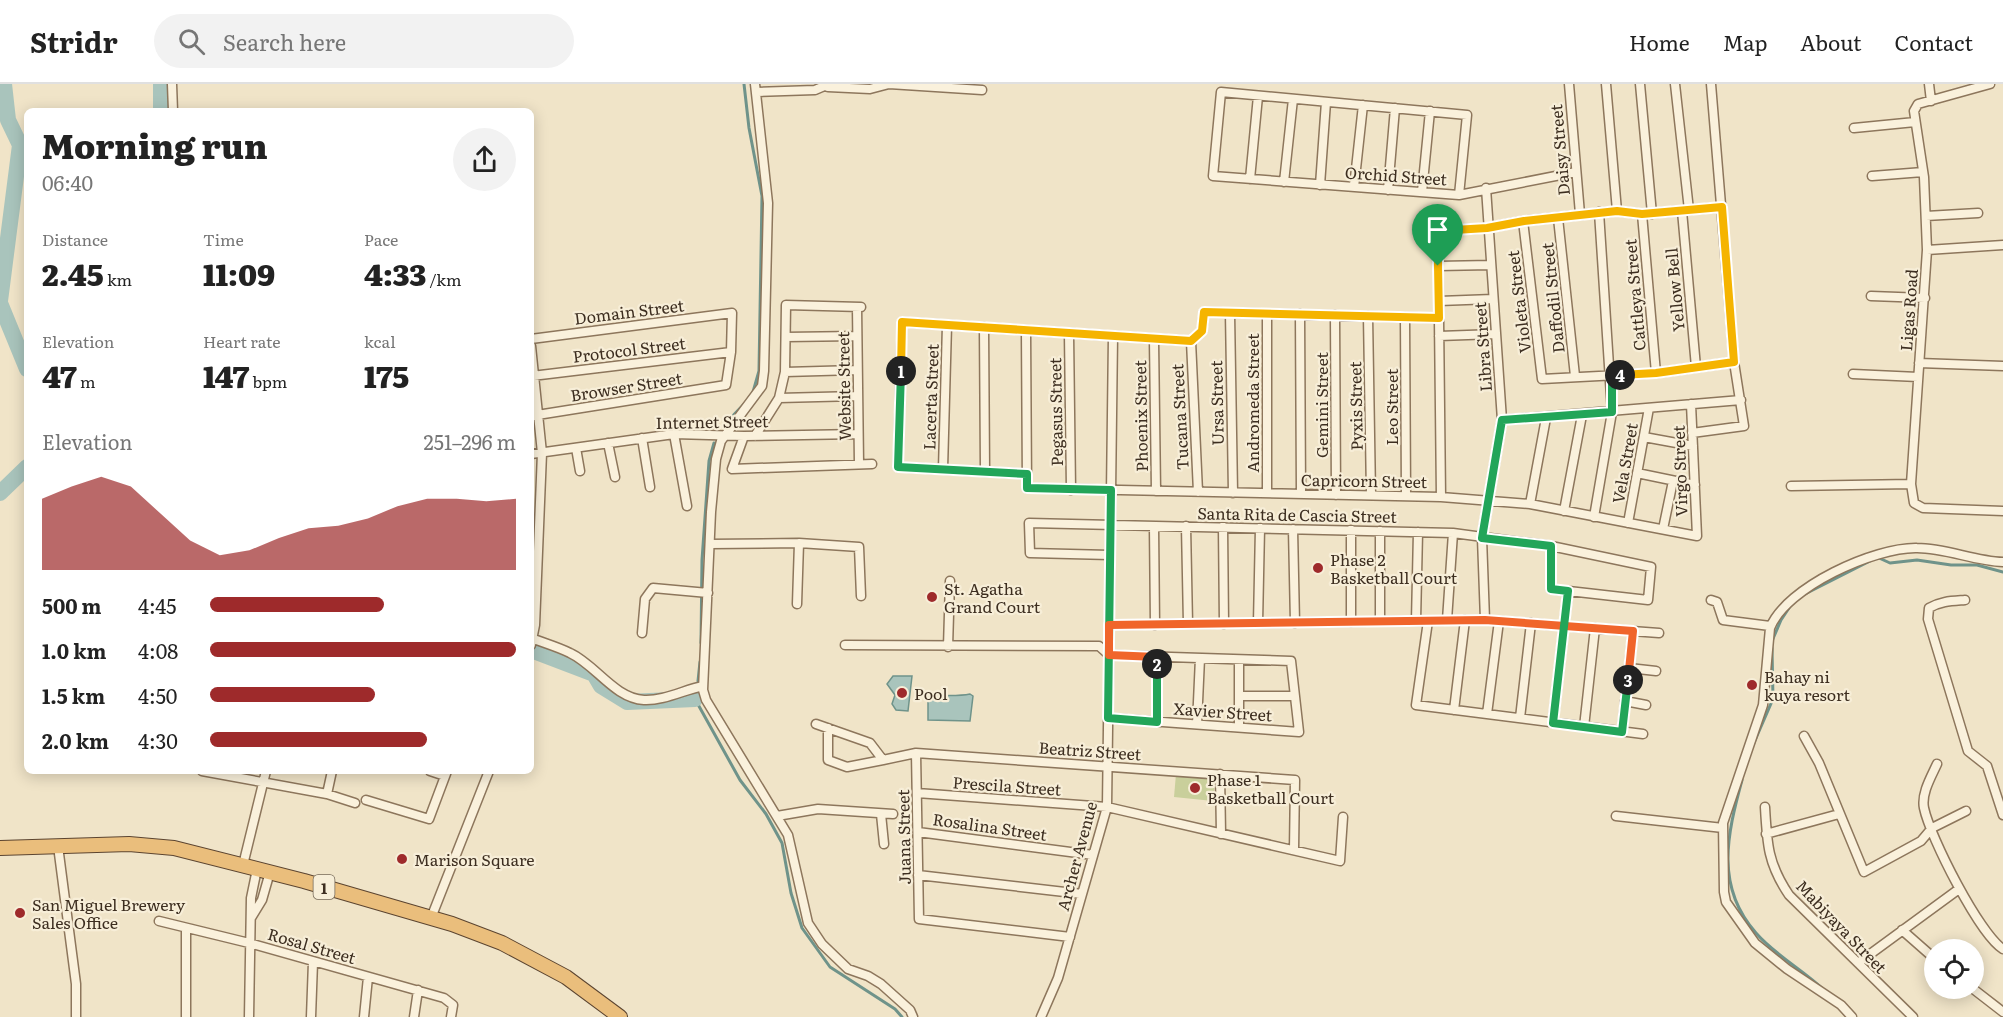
<!DOCTYPE html>
<html lang="en">
<head>
<meta charset="utf-8">
<style>
	body { margin:0; font-family:Literata,serif; background:#f2f2f2; color:#222; height:100vh; display:flex; flex-direction:column; font-size:22px; white-space:nowrap }
	* { box-sizing:border-box; margin:0 }
	p { font-size:20px; color:#767676 }
	.icon { flex:none; width:33px; height:33px; fill:none; stroke:currentColor; stroke-width:2; stroke-linecap:round; stroke-linejoin:round }
	.map { position:relative; flex:1; overflow:hidden }
	.details { position:absolute; left:24px; top:24px; width:510px; height:666px; display:flex; flex-direction:column; background:#fff; border-radius:9px; box-shadow:0 3px 15px #0003 }
	.details>* { flex:none }
	.fabs { position:absolute; left:1924px; top:855px; display:grid; gap:12px }
	.fabs a { display:grid; place-items:center; width:60px; height:60px; border-radius:50%; background:#fff; box-shadow:0 3px 15px #0003; font-size:30px }
	.pin { position:absolute; display:grid; place-items:center; width:51px; height:51px; color:#fff; margin:-62px -26px; border-radius:50% 50% 50% 0; rotate:-45deg; box-shadow:0 0 6px #0007 }
	.pin .icon { rotate:45deg }
	.km { position:absolute; width:30px; height:30px; margin:-15px; border-radius:50%; background:#222; color:#fff; font-size:16px; line-height:30px; text-align:center }
	.round { display:grid; place-items:center; flex:none; width:63px; height:63px; border-radius:32px; background:#f2f2f2 }
	.head { display:flex; align-items:center; justify-content:space-between; height:102px; padding:0 18px }
	h1 { font-size:33px; font-weight:800; line-height:45px }
	.figures { display:grid; grid-template-columns:repeat(3,1fr); gap:9px; height:102px; padding:6px 18px }
	.figures div { display:grid; align-content:center }
	.figures b { font-size:30px; font-weight:800 }
	.figures small { font-size:16px; font-weight:400 }
	.figures p { font-size:16px }
	.chart { height:168px; padding:12px 18px }
	.chart p { display:flex; justify-content:space-between }
	.chart svg { width:100%; height:108px; margin-top:6px; fill:#9e2a2b; opacity:.7 }
	ul { padding:0 18px; list-style:none; font-size:20px }
	li { display:grid; grid-template-columns:96px 72px 1fr; align-items:center; height:45px }
	li i { height:15px; border-radius:8px; background:#9e2a2b }
	header { display:flex; align-items:center; gap:36px; box-sizing:border-box; height:84px; padding:0 30px; background:#fff; border-bottom:2px solid #e0e0e0 }
	header strong { font-size:28px }
	nav { display:flex; gap:33px; margin-inline-start:auto; font-size:21px }
	.search { width:420px; height:54px; background:#f2f2f2; display:flex; align-items:center; gap:15px; box-sizing:border-box; padding:0 21px; border-radius:33px; color:#767676; font-size:22px }
	.map>svg:first-child { display:block }
	.green { fill:#c9cf9b }
	.water { fill:#a9c4bc; stroke:#6f938a; stroke-width:1.5 }
	.lines { fill:none; stroke-linecap:round; stroke-linejoin:round }
	.stream { stroke:#6f938a; stroke-width:3 }
	.river { stroke:#a9c4bc; stroke-width:16 }
	.minor-casing { stroke:#8d765c; stroke-width:11 }
	.trunk-casing { stroke:#5b4430; stroke-width:16 }
	.minor { stroke:#faf1dc; stroke-width:8 }
	.trunk { stroke:#eabe7c; stroke-width:14 }
	.split-1-casing { stroke:#fff; stroke-width:12 }
	.split-2-casing { stroke:#fff; stroke-width:12 }
	.split-3-casing { stroke:#fff; stroke-width:12 }
	.split-4-casing { stroke:#fff; stroke-width:12 }
	.split-5-casing { stroke:#fff; stroke-width:12 }
	.split-1 { stroke:#f5b400; stroke-width:8 }
	.split-2 { stroke:#22a559; stroke-width:8 }
	.split-3 { stroke:#f0652b; stroke-width:8 }
	.split-4 { stroke:#22a559; stroke-width:8 }
	.split-5 { stroke:#f5b400; stroke-width:8 }
	.poi-dot { fill:#9e2a2b; stroke:#f7eed8; stroke-width:2 }
	.labels { text-anchor:middle; dominant-baseline:central; stroke-width:4.5; stroke-linejoin:round; paint-order:stroke }
	.shield { fill:#f7eed8; stroke:#756857; stroke-width:1.5 }
	.shield-label { font-size:15px; font-weight:bold; fill:#3d2e20 }
	.street-label { font-size:16px; fill:#3d2e20; stroke:#f7eed8 }
	.poi-label { font-size:16px; fill:#3d2e20; stroke:#f7eed8; text-anchor:start }
</style>
</head>
<body>
<header>
<strong>Stridr</strong>
<div class="search"><svg class="icon" aria-label="search" viewBox="0 0 24 24"><circle cx="10" cy="10" r="6"/><path d="M15 15l6 6"/></svg>Search here</div>
<nav><a>Home</a><a>Map</a><a>About</a><a>Contact</a></nav>
</header>
<div class="map">
<svg width="2003" height="933" viewBox="0 0 2003 933">
	<rect width="100%" height="100%" fill="#f0e4c8"/>
	<path class="green" d="M1176 690 1215 694 1213 717 1174 713Z"/>
	<path class="water" d="M893 592H912L908 627 896 626 892 620 895 611 887 600Z
		M970 610 973 612 970 637 928 636V613C943 610 956 613 970 610Z"/>
	<g class="lines">
		<path class="stream" d="M744 0 749 44 762 112 759 287 753 308
			M724 341 746 318
			M1879 474 1890 479 1917 476 1951 481H1977L2003 488
			M1803 511 1870 477
			M1772 557 1781 536 1791 521
			M701 559 702 476 709 377 714 359
			M698 597 700 578
			M696 608 695 615 740 696 766 730 782 759 791 809 802 844 830 883 895 925 902 933
			M1753 661 1773 615 1772 564
			M1742 696C1727 751 1715 803 1756 849 1775 871 1803 886 1824 906"/>
		<path class="river" d="M161 27V0
			M0 217 20 61 8 36 4 0
			M0 219 27 285
			M0 409 27 383
			M531 566 594 590 601 602 627 618 695 615"/>
		<g class="minor-casing">
			<path id="minor" d="M172 0 173 27
				M755 0 768 119 764 287 762 302 721 357 716 375 711 428 703 606 706 616 788 751 808 839 822 860 848 885 868 892 881 900 910 926 913 933
				M1569 0 1580 130
				M1606 0 1617 127
				M1640 0 1652 130
				M1675 0 1689 126
				M1929 0 1931 17
				M1990 0 1918 20 1914 27 1924 93 1927 166 1911 400 1914 419 1923 424 2003 427
				M828 3 870 5 889 0 982 6
				M758 8 815 6 829 0
				M1854 44 1915 38
				M1872 92 1923 88
				M1250 95 1258 12
				M1284 98 1293 15
				M1320 101 1326 18
				M1354 103 1363 21
				M1388 106 1395 24
				M1422 108 1430 27
				M1459 111 1467 31 1221 8 1213 92 1459 111 1576 88
				M1682 127 1696 283
				M1642 130 1656 289
				M1926 132 1978 129
				M1558 134 1575 292
				M1523 137 1542 295 1656 289 1734 278
				M1927 166 2003 161
				M1438 182 1491 181
				M1871 212 1925 214
				M1439 217 1493 215
				M857 223 859 380
				M1230 229 1233 409
				M1300 230 1301 410
				M1335 231 1336 411
				M1368 232 1371 411
				M1405 233 1406 412
				M984 243 985 387
				M1026 247 1027 404 1441 413 1530 420 1697 452 1691 320
				M1069 250 1071 406
				M1439 252 1496 250
				M786 253 857 252
				M531 255 732 229 731 268 726 301 531 332
				M1154 256 1156 407
				M1191 257 1198 408
				M531 262 542 369 535 541 531 561
				M1919 279 2003 282
				M785 288 856 286
				M1853 290 1918 293
				M532 292 731 268
				M779 314 857 312
				M1502 336 1741 316
				M1692 349 1744 342 1734 278 1711 0
				M674 350 687 422
				M744 352 732 385 872 380
				M755 352 779 314 785 288 786 221 861 223
				M1644 353 1693 362
				M642 354 650 403
				M608 359 615 393
				M576 364 580 387
				M531 370 674 350 744 352 858 350
				M943 385 947 241
				M1637 389 1695 401
				M1027 390 898 383 902 238 1191 257 1202 247 1204 228 1439 234
				M1791 402 1911 400
				M1267 409V230
				M1441 413 1438 147 1487 144 1523 137 1617 127 1642 130 1722 123
				M1530 420 1546 334
				M1564 427 1582 331
				M1594 433 1612 328 1599 128
				M1628 439 1649 324
				M1154 442 1155 541
				M1186 442 1188 540
				M1223 443 1224 540
				M1293 445 1295 539
				M1663 445 1673 397
				M1380 447V537
				M799 459 859 463 861 512
				M710 460 799 459 797 520
				M1110 471 1030 469 1029 439 1453 449 1551 462 1651 483 1648 516 1551 505V462
				M1711 516 1717 518 1723 536 1770 542
				M1965 516C1952 517 1941 517 1929 524L1928 535 1968 667 1987 682 2003 731
				M1447 536 1453 449
				M1485 536 1482 454 1502 336 1486 104
				M1416 537 1418 448
				M1428 537 1416 621 1643 650
				M1351 538V446
				M1258 539 1260 444
				M1109 541 1485 536 1659 549
				M642 549 645 515 653 504 708 509
				M531 554C544 559 558 563 570 569 596 581 614 614 644 616 663 617 684 606 703 602
				M845 561 1099 562 1109 571 1291 577 1299 648 1108 634
				M948 563 950 497
				M1239 576V643
				M1629 584 1656 587
				M1239 612H1295
				M1625 617 1646 621
				M1454 626 1465 536
				M1487 630 1499 537
				M1520 634 1531 539
				M1157 638V573
				M1553 639 1568 507
				M816 640 870 659 883 676 847 683 828 676V644
				M1197 640 1200 574
				M1584 643 1595 544
				M1622 648 1633 547
				M1804 652 1819 679 1864 788 1921 757 1932 744 1966 727
				M916 669 919 835 1070 853
				M883 676 916 669 1295 696 1294 766
				M1937 680C1931 693 1921 710 1924 724 1930 753 1980 851 2003 865
				M202 687 327 710 355 719
				M430 687 445 692
				M1220 690 1221 750
				M917 709 1107 723 1340 777 1343 733
				M327 710 332 687
				M366 716 429 735 447 687
				M1765 723C1767 760 1768 780 1789 811L1913 933
				M881 730 884 760
				M777 732 818 725 893 730
				M1616 732 1723 744
				M918 748 1093 771
				M1766 750 1839 730
				M58 762 76 900V933
				M243 781 266 687
				M918 791 1082 810
				M251 834 262 816 270 788
				M431 834 489 687
				M159 837 249 859 444 914 453 921 451 933
				M1902 846 1935 875
				M1858 879 1959 805
				M1972 904 2003 928
				M186 933V845
				M249 933 251 814 257 785
				M311 933 313 878
				M364 933 368 893
				M414 933 418 906
				M1041 933 1058 894 1107 723 1113 252
				M1852 933 1841 921 1787 885 1755 859 1726 818 1724 808 1723 739 1763 621 1770 544C1786 503 1875 463 1917 464 1946 464 1974 477 2003 478"/>
		</g>
		<g class="trunk-casing">
			<path id="trunk" d="M0 764 129 760 174 764 304 797 452 840 502 859 566 893 620 933"/>
		</g>
		<use href="#minor" class="minor"/>
		<use href="#trunk" class="trunk"/>
	</g>
	<g class="lines">
		<g class="split-1-casing">
			<path id="split-1" d="M901 287 902 238 1191 257 1202 247 1204 228 1439 234 1438 182"/>
		</g>
		<g class="split-2-casing">
			<path id="split-2" d="M901 287 898 383 1027 390V404L1111 406 1108 634 1157 638V580"/>
		</g>
		<g class="split-3-casing">
			<path id="split-3" d="M1157 580V573L1109 571V541L1485 536 1633 547 1628 596"/>
		</g>
		<g class="split-4-casing">
			<path id="split-4" d="M1620 291H1612V328L1502 336 1482 454 1551 462V505L1568 507 1553 639 1622 648 1628 596"/>
		</g>
		<g class="split-5-casing">
			<path id="split-5" d="M1438 182V147L1487 144 1524 137 1617 127 1642 130 1722 123 1734 278 1656 289 1620 291"/>
		</g>
		<use href="#split-1" class="split-1"/>
		<use href="#split-2" class="split-2"/>
		<use href="#split-3" class="split-3"/>
		<use href="#split-4" class="split-4"/>
		<use href="#split-5" class="split-5"/>
	</g>
	<g class="poi-dot">
		<circle cx="1318" cy="484" r="6"/>
		<circle cx="932" cy="513" r="6"/>
		<circle cx="1752" cy="601" r="6"/>
		<circle cx="902" cy="609" r="6"/>
		<circle cx="1195" cy="704" r="6"/>
		<circle cx="402" cy="775" r="6"/>
		<circle cx="20" cy="829" r="6"/>
	</g>
	<g class="labels">
		<rect class="shield" x="313.5" y="791" width="21" height="24" rx="4.5"/>
		<g class="shield-label">
			<text x="324" y="803">1</text>
		</g>
		<g class="street-label">
			<text transform="translate(1559 66) rotate(-95)">Daisy Street</text>
			<text transform="translate(1396 91) rotate(4)">Orchid Street</text>
			<text transform="translate(1674 206) rotate(-95)">Yellow Bell</text>
			<text transform="translate(1634 211) rotate(-95)">Cattleya Street</text>
			<text transform="translate(1552 214) rotate(-96)">Daffodil Street</text>
			<text transform="translate(1518 218) rotate(-97)">Violeta Street</text>
			<text transform="translate(1908 226) rotate(-86)">Ligas Road</text>
			<text transform="translate(629 227) rotate(-7)">Domain Street</text>
			<text transform="translate(1482 263) rotate(-94)">Libra Street</text>
			<text transform="translate(629 265) rotate(-7)">Protocol Street</text>
			<text transform="translate(626 302) rotate(-9)">Browser Street</text>
			<text transform="translate(843 302) rotate(-91)">Website Street</text>
			<text transform="translate(930 313) rotate(-88)">Lacerta Street</text>
			<text transform="translate(1216 319) rotate(-91)">Ursa Street</text>
			<text transform="translate(1252 319) rotate(-90)">Andromeda Street</text>
			<text transform="translate(1321 321) rotate(-90)">Gemini Street</text>
			<text transform="translate(1355 322) rotate(-91)">Pyxis Street</text>
			<text transform="translate(1391 323) rotate(-90)">Leo Street</text>
			<text transform="translate(1055 328) rotate(-91)">Pegasus Street</text>
			<text transform="translate(1140 332) rotate(-91)">Phoenix Street</text>
			<text transform="translate(1179 333) rotate(-93)">Tucana Street</text>
			<text transform="translate(712 337) rotate(-1)">Internet Street</text>
			<text transform="translate(1624 379) rotate(-80)">Vela Street</text>
			<text transform="translate(1679 387) rotate(-92)">Virgo Street</text>
			<text transform="translate(1364 396) rotate(1)">Capricorn Street</text>
			<text transform="translate(1297 430) rotate(1)">Santa Rita de Cascia Street</text>
			<text transform="translate(1223 627) rotate(4)">Xavier Street</text>
			<text transform="translate(1090 666) rotate(4)">Beatriz Street</text>
			<text transform="translate(1007 701) rotate(4)">Prescila Street</text>
			<text transform="translate(990 742) rotate(8)">Rosalina Street</text>
			<text transform="translate(903 753) rotate(-91)">Juana Street</text>
			<text transform="translate(1076 772) rotate(-75)">Archer Avenue</text>
			<text transform="translate(1842 842) rotate(46)">Mabiyaya Street</text>
			<text transform="translate(312 861) rotate(16)">Rosal Street</text>
		</g>
		<g class="poi-label">
			<text x="1330" y="475">Phase 2<tspan x="1330" dy="18">Basketball Court</tspan></text>
			<text x="944" y="504">St. Agatha<tspan x="944" dy="18">Grand Court</tspan></text>
			<text x="1764" y="592">Bahay ni<tspan x="1764" dy="18">kuya resort</tspan></text>
			<text x="914" y="609">Pool</text>
			<text x="1207" y="695">Phase 1<tspan x="1207" dy="18">Basketball Court</tspan></text>
			<text x="414" y="775">Marison Square</text>
			<text x="32" y="820">San Miguel Brewery<tspan x="32" dy="18">Sales Office</tspan></text>
		</g>
	</g>
</svg>
<div class="fabs">
<a><svg class="icon" aria-label="locate" viewBox="0 0 24 24"><circle cx="12" cy="12" r="6"/><path d="M12 2v4M12 18v4M2 12h4M18 12h4"/></svg></a>
</div>
<div class="pin" style="left:1438px;top:182px;background:#1e9e55"><svg class="icon" aria-label="arrive" viewBox="0 0 24 24"><path d="M6 21V4h12l-3 4 3 4H6"/></svg></div>
<b class="km" style="left:901px;top:287px">1</b>
<b class="km" style="left:1157px;top:580px">2</b>
<b class="km" style="left:1628px;top:596px">3</b>
<b class="km" style="left:1620px;top:291px">4</b>
<section class="details">
<div class="head"><div><h1>Morning run</h1><p>06:40</p></div><a class="round"><svg class="icon" aria-label="share" viewBox="0 0 24 24"><path d="M12 15V3M7 8l5-5 5 5M5 13v7h14v-7"/></svg></a></div>
<div class="figures">
<div><p>Distance</p><b>2.45<small> km</small></b></div>
<div><p>Time</p><b>11:09</b></div>
<div><p>Pace</p><b>4:33<small> /km</small></b></div>
</div>
<div class="figures">
<div><p>Elevation</p><b>47<small> m</small></b></div>
<div><p>Heart rate</p><b>147<small> bpm</small></b></div>
<div><p>kcal</p><b>175</b></div>
</div>
<div class="chart"><p><span>Elevation</span>251–296 m</p>
<svg viewBox="0 0 160 44" preserveAspectRatio="none"><path d="M0 44V15L10 10L20 6L30 10L40 21L50 32L60 38L70 36L80 31L90 27L100 26L110 23L120 18L130 15L140 15L150 16L160 15V44z"/></svg>
</div>
<ul>
<li><b>500 m</b>4:45<i style="width:57%"></i></li>
<li><b>1.0 km</b>4:08<i style="width:100%"></i></li>
<li><b>1.5 km</b>4:50<i style="width:54%"></i></li>
<li><b>2.0 km</b>4:30<i style="width:71%"></i></li>
</ul>
</section>
</div>
</body>
</html>
